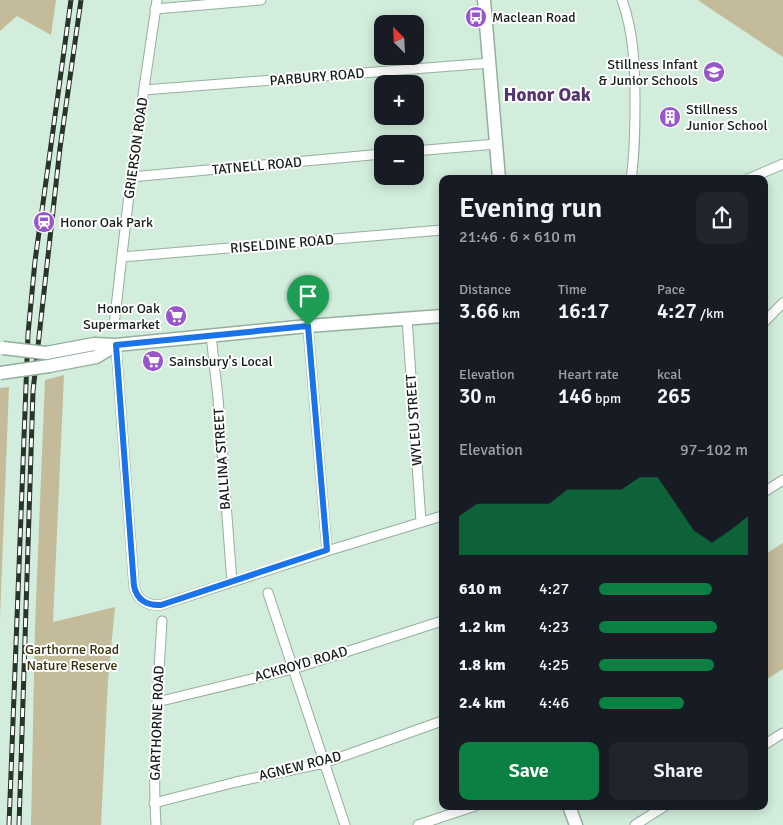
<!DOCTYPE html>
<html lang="en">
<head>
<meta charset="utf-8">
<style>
	body { margin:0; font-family:Signika,sans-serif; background:#20242c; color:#f1f3f6; height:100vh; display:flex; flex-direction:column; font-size:19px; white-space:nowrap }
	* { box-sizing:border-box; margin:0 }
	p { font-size:16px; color:#9ea1a6 }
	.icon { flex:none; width:28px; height:28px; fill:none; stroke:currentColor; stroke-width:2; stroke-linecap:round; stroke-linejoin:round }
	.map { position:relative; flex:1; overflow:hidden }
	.drawer { position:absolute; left:439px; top:175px; width:329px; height:635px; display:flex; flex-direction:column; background:#171b24; border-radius:10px; box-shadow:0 2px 12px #0003 }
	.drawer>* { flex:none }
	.needle { width:32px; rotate:336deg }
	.buttons { position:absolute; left:374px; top:15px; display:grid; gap:10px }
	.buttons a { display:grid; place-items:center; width:50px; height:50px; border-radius:10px; background:#171b24; box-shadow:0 2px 12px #0003; font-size:25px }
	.pin { position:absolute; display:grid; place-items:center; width:42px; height:42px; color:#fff; margin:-51px -21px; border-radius:50% 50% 50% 0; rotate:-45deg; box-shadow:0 0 5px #0007 }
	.pin .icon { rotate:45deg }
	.round { display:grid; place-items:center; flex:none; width:52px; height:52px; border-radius:10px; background:#20242c }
	.head { display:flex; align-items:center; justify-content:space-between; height:85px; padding:0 20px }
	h1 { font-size:28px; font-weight:600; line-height:38px }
	.stats { display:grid; grid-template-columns:repeat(3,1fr); gap:8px; height:85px; padding:5px 20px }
	.stats div { display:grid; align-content:center }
	.stats b { font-size:21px; font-weight:600 }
	.stats small { font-size:14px; font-weight:400 }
	.stats p { font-size:14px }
	.chart { height:140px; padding:10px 20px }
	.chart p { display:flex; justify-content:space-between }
	.chart svg { width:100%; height:90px; margin-top:5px; fill:#0b8043; opacity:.7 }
	.cta { display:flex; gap:10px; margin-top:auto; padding:10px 20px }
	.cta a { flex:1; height:58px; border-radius:10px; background:#0b8043; color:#fff; font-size:20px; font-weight:600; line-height:58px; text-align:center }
	.cta a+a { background:#20242c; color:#f1f3f6 }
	ul { padding:0 20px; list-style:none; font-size:16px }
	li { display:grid; grid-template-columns:80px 60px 1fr; align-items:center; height:38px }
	li i { height:12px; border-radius:6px; background:#0b8043 }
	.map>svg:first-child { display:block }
	.green { fill:#c4bb9a }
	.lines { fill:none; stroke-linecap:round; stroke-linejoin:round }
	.minor-casing { stroke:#95af9e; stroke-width:11 }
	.secondary-casing { stroke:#95af9e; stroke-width:15 }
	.minor { stroke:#fff; stroke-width:9 }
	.secondary { stroke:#fff; stroke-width:12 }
	.rail-casing { stroke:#29352c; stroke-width:5 }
	.rail { stroke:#fff; stroke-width:3; stroke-dasharray:9; stroke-linecap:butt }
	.secondary-bridge-casing { stroke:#95af9e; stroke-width:15; stroke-linecap:butt }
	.secondary-bridge { stroke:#fff; stroke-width:12 }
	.route-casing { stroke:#fff; stroke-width:10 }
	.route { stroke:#1a73e8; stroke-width:6 }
	.labels { text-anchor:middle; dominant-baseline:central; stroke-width:4; stroke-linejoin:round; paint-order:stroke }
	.poi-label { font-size:14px; fill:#141e17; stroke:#fff; text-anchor:start }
	.street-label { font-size:14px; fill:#141e17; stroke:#fff }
	.park-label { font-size:14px; fill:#372f0c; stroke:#fff }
	.district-label { font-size:19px; font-weight:bold; fill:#55356e; stroke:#fff }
</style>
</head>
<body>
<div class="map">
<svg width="783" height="825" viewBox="0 0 783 825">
	<rect width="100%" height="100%" fill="#d2eddb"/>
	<path class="green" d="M0 0H56L51 35 17 16 0 31Z
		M698 0H783V57L708 7Z
		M64 375 53 622 115 607 108 680 101 825H31L35 626 45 380Z
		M9 387 0 618V388Z
		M783 543V669L764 681V555Z"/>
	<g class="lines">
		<g class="minor-casing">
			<path id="minor" d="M622 0C634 33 635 68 635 102 635 128 635 153 631 179
				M155 9 261 0
				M144 90 490 63
				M415 151 496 144
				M131 177 382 154
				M748 179 783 164
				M122 257 442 230
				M407 318 421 522
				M764 322 783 303
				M114 325 131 177 157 0
				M308 326 327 551
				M211 335 218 398 232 582
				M116 345 134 586C137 600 147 606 161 605L327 551 442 516
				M764 492 783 480
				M268 593 345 825
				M157 702 293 669 442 621
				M764 745 783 733
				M154 803 236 782 324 763 442 721
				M156 825C152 758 158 689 162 621
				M418 825 475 806
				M635 825 665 806"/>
		</g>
		<g class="secondary-casing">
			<path id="secondary" d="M484 0 499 179
				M46 353 94 344 116 345 308 326 442 316
				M49 366 96 357 116 345
				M569 806 576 825"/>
		</g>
		<use href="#minor" class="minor"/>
		<use href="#secondary" class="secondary"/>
		<g class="rail-casing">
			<path id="rail" d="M9 825 28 334 35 261 71 0
				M19 825 33 391 60 148 81 0"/>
		</g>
		<use href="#rail" class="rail"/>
		<g class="secondary-bridge-casing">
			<path id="secondary-bridge" d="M3 348 46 353
				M0 373 49 366"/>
		</g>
		<use href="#secondary-bridge" class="secondary-bridge"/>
	</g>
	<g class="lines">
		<g class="route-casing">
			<path id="route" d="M308 326 327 550 161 605C147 606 137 600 134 586L116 345Z"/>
		</g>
		<use href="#route" class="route"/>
	</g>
	<defs>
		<g id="bus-disc" transform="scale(1.125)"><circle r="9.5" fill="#9955ca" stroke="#fff"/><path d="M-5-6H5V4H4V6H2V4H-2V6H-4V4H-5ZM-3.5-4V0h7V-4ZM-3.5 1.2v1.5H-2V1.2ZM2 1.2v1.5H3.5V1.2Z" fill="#fff"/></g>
		<g id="school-disc" transform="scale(1.125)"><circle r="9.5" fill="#9955ca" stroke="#fff"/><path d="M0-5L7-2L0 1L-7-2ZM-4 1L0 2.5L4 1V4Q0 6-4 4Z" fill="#fff"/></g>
		<g id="building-disc" transform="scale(1.125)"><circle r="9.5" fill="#9955ca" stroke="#fff"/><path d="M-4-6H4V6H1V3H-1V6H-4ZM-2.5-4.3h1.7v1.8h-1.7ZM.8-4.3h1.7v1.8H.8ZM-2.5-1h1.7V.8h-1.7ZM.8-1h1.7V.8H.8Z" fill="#fff"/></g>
		<g id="station-disc" transform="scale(1.125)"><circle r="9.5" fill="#9955ca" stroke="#fff"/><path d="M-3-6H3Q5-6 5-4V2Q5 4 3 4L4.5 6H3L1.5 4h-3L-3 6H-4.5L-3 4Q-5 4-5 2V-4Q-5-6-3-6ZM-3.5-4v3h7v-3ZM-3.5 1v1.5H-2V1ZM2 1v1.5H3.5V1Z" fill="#fff"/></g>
		<g id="supermarket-disc" transform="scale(1.125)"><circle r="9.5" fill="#9955ca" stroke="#fff"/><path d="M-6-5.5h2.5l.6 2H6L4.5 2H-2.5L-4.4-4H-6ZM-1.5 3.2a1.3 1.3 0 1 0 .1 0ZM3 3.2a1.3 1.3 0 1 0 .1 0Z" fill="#fff"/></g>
	</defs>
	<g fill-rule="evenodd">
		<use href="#bus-disc" x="476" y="17"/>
		<use href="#school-disc" x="714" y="72"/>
		<use href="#building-disc" x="670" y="117"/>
		<use href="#station-disc" x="44" y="222"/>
		<use href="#supermarket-disc" x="176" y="316"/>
		<use href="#supermarket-disc" x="153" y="361"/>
	</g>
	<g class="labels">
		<g class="poi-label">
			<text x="492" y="17">Maclean Road</text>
			<text x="698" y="64" text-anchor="end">Stillness Infant<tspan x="698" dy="16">&amp; Junior Schools</tspan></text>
			<text x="686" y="109">Stillness<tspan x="686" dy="16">Junior School</tspan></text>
			<text x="60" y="222">Honor Oak Park</text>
			<text x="160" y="308" text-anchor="end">Honor Oak<tspan x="160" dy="16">Supermarket</tspan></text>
			<text x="169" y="361">Sainsbury's Local</text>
		</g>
		<g class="street-label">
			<text transform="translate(317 77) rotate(-5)">PARBURY ROAD</text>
			<text transform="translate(136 148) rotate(-82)">GRIERSON ROAD</text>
			<text transform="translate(257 166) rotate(-5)">TATNELL ROAD</text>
			<text transform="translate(282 244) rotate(-5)">RISELDINE ROAD</text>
			<text transform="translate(414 420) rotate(-94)">WYLEU STREET</text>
			<text transform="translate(222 459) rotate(-94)">BALLINA STREET</text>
			<text transform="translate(301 664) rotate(-16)">ACKROYD ROAD</text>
			<text transform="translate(157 723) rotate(-88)">GARTHORNE ROAD</text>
			<text transform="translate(300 766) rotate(-14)">AGNEW ROAD</text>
		</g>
		<g class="park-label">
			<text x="72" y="649">Garthorne Road<tspan x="72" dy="16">Nature Reserve</tspan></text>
		</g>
		<g class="district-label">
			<text x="547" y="95">Honor Oak</text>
		</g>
	</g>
</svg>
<div class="buttons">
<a><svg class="needle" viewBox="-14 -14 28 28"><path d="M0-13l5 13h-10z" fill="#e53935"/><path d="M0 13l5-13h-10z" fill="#9ea1a6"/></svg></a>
<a>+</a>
<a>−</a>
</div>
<div class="pin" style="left:308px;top:326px;background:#1e9e55"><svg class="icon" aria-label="arrive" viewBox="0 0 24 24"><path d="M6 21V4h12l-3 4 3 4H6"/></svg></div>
<section class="drawer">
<div class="head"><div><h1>Evening run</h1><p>21:46 · 6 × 610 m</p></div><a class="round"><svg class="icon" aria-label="share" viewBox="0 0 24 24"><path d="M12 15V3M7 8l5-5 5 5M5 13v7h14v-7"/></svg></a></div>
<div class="stats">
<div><p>Distance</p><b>3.66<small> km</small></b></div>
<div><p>Time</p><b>16:17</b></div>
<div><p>Pace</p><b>4:27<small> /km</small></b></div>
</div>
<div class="stats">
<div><p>Elevation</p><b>30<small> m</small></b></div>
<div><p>Heart rate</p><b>146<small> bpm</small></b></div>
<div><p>kcal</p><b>265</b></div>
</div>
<div class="chart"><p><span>Elevation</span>97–102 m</p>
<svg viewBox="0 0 160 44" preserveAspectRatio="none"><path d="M0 44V25L10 19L20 19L30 19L40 19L50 19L60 12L70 12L80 12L90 12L100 6L110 6L120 19L130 32L140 38L150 32L160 25V44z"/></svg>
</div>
<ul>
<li><b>610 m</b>4:27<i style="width:76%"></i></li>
<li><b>1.2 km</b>4:23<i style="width:79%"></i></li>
<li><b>1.8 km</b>4:25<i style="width:77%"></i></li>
<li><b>2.4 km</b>4:46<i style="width:57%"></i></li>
</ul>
<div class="cta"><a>Save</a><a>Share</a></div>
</section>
</div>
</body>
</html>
